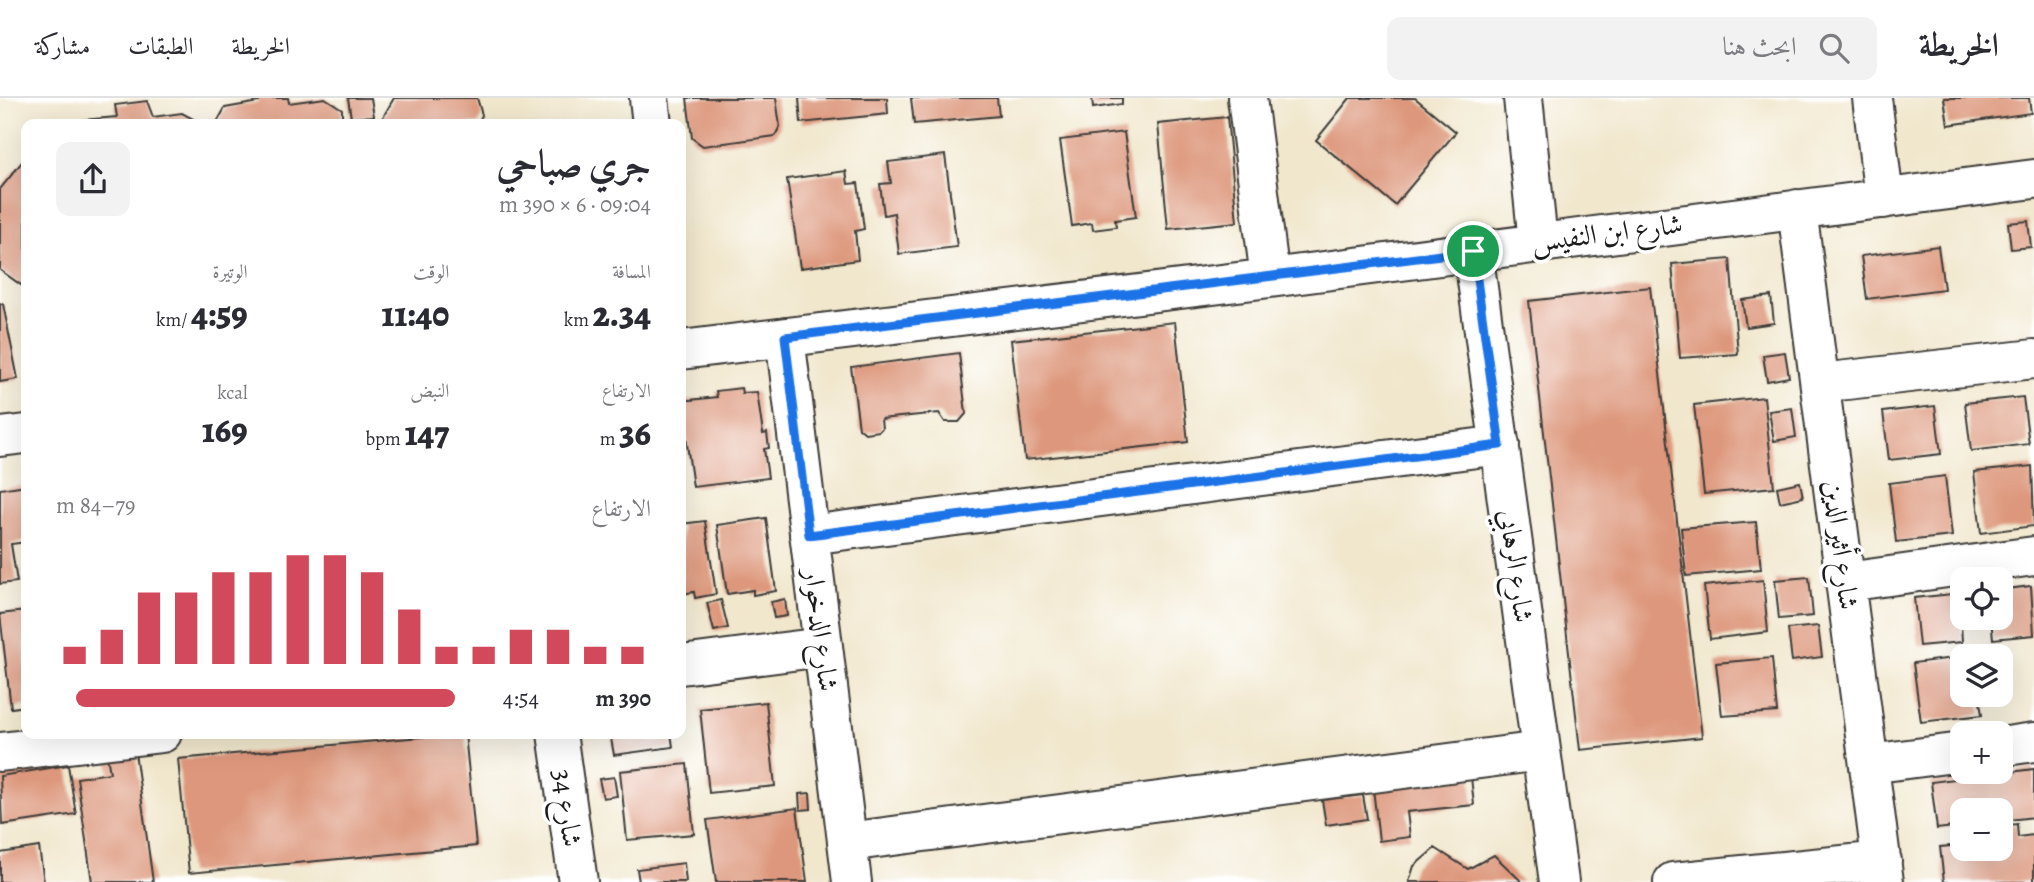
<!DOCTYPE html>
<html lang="ar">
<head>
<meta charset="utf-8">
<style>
	body { margin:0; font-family:Alegreya,Amiri,serif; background:#f2f2f3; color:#2b2b33; direction:rtl; height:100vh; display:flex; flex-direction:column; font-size:26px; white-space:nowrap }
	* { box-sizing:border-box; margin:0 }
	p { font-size:23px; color:#7c7c81 }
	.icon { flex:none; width:38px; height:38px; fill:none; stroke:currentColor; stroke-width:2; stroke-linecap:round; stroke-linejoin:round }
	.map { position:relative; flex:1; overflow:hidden; direction:ltr }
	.panel { position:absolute; left:21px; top:21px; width:665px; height:620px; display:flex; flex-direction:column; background:#fff; border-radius:14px; box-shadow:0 7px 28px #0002; direction:rtl }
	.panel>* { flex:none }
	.tools { position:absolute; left:1950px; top:469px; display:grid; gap:14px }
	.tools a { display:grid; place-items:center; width:63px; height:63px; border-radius:14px; background:#fff; box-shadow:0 7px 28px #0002; font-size:35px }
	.pin { position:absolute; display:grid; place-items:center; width:60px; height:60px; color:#fff; margin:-30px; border:4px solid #fff; border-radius:50%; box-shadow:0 2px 7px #0007 }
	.round { display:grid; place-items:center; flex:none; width:74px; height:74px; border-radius:14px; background:#f2f2f3 }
	.headline { display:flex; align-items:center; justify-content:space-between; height:119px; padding:0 35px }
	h1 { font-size:38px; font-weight:800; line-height:52px }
	.figures { display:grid; grid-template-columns:repeat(3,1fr); gap:10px; height:119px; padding:7px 35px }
	.figures div { display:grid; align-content:center }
	.figures b { font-size:35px; font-weight:800 }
	.figures small { font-size:19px; font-weight:400 }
	.figures p { font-size:19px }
	.chart { height:196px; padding:14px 35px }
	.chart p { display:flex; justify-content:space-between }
	.chart svg { width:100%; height:126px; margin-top:7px; stroke:#d1495b; stroke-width:6 }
	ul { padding:0 35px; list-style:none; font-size:23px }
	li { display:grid; grid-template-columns:112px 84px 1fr; align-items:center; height:52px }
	li i { height:18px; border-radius:9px; background:#d1495b }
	header { display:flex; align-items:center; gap:42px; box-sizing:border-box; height:98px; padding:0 35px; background:#fff; border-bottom:2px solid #e1e1e2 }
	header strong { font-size:33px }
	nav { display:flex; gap:38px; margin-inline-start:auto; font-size:24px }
	.search { width:490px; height:63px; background:#f2f2f3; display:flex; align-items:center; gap:18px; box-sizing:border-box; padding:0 24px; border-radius:14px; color:#7c7c81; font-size:26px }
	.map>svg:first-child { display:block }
	.building { fill:#dd977c }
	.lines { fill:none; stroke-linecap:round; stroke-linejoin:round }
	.minor-casing { stroke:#3c3a37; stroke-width:42 }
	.minor { stroke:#fff; stroke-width:38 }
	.route-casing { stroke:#fff; stroke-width:14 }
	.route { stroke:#1a73e8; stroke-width:9 }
	.labels { text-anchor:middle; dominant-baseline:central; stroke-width:7; stroke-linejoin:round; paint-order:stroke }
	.street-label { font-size:28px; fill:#1c1c1c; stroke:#fff }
</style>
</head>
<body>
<header>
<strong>الخريطة</strong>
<div class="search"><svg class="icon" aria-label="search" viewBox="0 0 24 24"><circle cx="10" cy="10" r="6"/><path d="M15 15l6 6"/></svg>ابحث هنا</div>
<nav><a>الخريطة</a><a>الطبقات</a><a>مشاركة</a></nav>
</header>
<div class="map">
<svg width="2034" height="784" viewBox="0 0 2034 784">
	<rect width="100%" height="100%" fill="#fff"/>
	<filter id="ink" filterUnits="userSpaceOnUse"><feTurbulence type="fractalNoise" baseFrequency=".0143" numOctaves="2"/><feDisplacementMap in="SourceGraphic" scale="14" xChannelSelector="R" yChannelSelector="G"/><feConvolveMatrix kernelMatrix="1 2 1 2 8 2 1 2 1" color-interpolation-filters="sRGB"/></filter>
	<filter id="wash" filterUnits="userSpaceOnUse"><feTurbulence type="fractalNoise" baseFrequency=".00686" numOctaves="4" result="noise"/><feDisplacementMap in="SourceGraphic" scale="28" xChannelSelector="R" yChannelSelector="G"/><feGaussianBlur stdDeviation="1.57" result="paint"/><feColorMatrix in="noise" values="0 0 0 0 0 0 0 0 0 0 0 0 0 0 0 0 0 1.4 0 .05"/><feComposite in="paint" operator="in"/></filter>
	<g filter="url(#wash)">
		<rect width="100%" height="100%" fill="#f1e7cd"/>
		<g id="blocks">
			<path class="building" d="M258 0H288L289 5 325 0 342 11V26H216L225 10 259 4Z
				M348 0H371L374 18 351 20Z
				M394 0H477L482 17 478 26H379Z
				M687 0H776L780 28 775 38 703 48 692 40Z
				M799 0H887L888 16 801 25Z
				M911 0H997L999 18 914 26Z
				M1092 0H1122V6L1093 10Z
				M1350 0H1415L1456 34 1395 107 1316 42Z
				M1944 0H2029L2031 15 1948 27Z
				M147 3 153 19 182 15 195 22 196 26H77L82 22 117 19 115 7Z
				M1227 19 1237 124 1168 131 1158 26Z
				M1124 34 1136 119 1115 122 1116 129 1093 132 1092 125 1072 128 1060 42Z
				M945 57 957 149 899 156 894 115 884 117 880 86 891 85 888 64Z
				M26 59V180L21 187 0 172V91Z
				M846 73 848 86 858 85 864 131 855 133 858 162 800 170 787 81Z
				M2028 123 2031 149 2011 151 2008 125Z
				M1938 148 1944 191 1867 201 1861 158Z
				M1730 161 1738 256 1680 260 1672 166Z
				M1650 189 1702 639 1580 652 1529 203Z
				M1771 198 1774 225 1746 229 1742 202Z
				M0 206H3L18 281 0 284Z
				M1175 224 1188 344 1025 362 1011 242Z
				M1785 254 1789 279 1767 283 1763 257Z
				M959 255 966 316 959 324H945L939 315 881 321 882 330 879 333 865 335 859 330 851 269Z
				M741 290 742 295 757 294 763 336 767 335 769 350 764 351 768 380 693 389 681 303 717 299 716 293Z
				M1764 299 1774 389 1704 396 1694 307Z
				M2023 299 2029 346 1971 353 1965 305Z
				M1935 308 1941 356 1889 362 1883 314Z
				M1792 310 1796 339 1774 343 1769 313Z
				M2032 368 2034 428 1981 435 1974 374Z
				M1945 378 1952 438 1896 444 1889 385Z
				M1800 384 1803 399 1780 404 1777 389Z
				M26 387V444L11 446 17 484 0 486V391Z
				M766 420 776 493 753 497V492L727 496 717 427Z
				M705 423 716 496 695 500 694 494 681 496V426Z
				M1756 424 1761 471 1686 478 1681 430Z
				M1809 479 1813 518 1779 521 1775 482Z
				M1763 482 1768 534 1710 541 1704 488Z
				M2031 488 2034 537 1993 541 1991 520H2000V492Z
				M1962 495V520H1989V522L1961 525 1962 544 1919 548 1914 500Z
				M785 501 787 518 774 520 771 504Z
				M721 502 728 530 714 533 707 505Z
				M26 513V608L11 610 0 516Z
				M1818 528 1822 559 1792 563 1788 531Z
				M1962 559V597H1979L1982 617 1921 624 1913 565Z
				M1772 560 1777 614 1722 618 1716 565Z
				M766 604 775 688 709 695 700 611Z
				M465 635 476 748 189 775 178 661Z
				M610 635H671L673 649 614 657Z
				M135 654 153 784H92L77 680 110 675 107 658Z
				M687 666 694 736 627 742 620 673Z
				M68 667 76 716 2 727 0 678Z
				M2034 671V719L2000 723V712H1962V728L1937 731 1931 684Z
				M614 679 617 698 603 700 599 681Z
				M1471 679 1474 707 1407 714 1410 739 1379 743 1373 690Z
				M810 695 811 711 800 712 799 696Z
				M1363 697 1367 721 1326 727 1322 702Z
				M797 710 807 784H716L707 722Z
				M2017 726 2018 739 2034 737V784H1944L1940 749 1962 747V751H2000V728Z
				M39 749 44 784H0V755Z
				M1435 750 1468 771 1494 757 1522 784H1409L1414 768Z
				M684 765 686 784H639L637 771Z"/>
		</g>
	</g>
	<g filter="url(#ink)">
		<use href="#blocks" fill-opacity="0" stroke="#3c3a37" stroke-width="2"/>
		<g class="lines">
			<g class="minor-casing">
				<path id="minor" d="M649 0 652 26
					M1247 0 1270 180
					M1523 0 1538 144
					M1872 0 1884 101
					M1797 111 1884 784
					M1473 153 1559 784
					M785 239 852 784
					M681 252 1270 180 2034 81
					M1820 285 2034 261
					M0 339 26 336
					M809 437 1500 347
					M1846 484 2034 458
					M681 567 823 549
					M557 635 578 784
					M2000 649 2034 644
					M0 654 162 635
					M1869 666 1962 654
					M847 744 1541 653
					M1673 784 1882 763"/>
			</g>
			<use href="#minor" class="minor"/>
		</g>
	</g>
	<g class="lines" filter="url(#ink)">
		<g class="route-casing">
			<path id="route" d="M1473 153 1500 347 809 437 785 239Z"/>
		</g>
		<use href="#route" class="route"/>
	</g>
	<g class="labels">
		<g class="street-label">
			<text transform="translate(1607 135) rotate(-7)">شارع ابن النفيس</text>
			<text transform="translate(1841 447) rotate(83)">شارع أثير الدين</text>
			<text transform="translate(1516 468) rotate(82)">شارع الرهابي</text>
			<text transform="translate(821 532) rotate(83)">شارع الدخوار</text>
			<text transform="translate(567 710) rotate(82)">شارع 34</text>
		</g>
	</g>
</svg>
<div class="tools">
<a><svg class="icon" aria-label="locate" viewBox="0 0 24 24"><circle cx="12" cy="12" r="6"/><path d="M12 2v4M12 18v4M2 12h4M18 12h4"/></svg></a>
<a><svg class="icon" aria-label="layers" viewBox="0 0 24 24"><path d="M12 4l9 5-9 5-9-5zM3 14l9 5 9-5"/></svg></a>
<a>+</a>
<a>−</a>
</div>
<div class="pin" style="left:1473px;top:153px;background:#1e9e55"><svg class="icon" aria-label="arrive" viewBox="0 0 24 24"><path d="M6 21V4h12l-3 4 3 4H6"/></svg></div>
<section class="panel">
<div class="headline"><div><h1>جري صباحي</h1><p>09:04 · 6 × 390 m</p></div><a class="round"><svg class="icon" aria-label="share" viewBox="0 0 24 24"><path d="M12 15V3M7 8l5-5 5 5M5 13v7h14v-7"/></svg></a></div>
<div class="figures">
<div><p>المسافة</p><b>2.34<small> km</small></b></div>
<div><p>الوقت</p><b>11:40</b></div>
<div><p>الوتيرة</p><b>4:59<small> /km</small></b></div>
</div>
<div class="figures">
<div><p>الارتفاع</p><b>36<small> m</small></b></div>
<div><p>النبض</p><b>147<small> bpm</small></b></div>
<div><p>kcal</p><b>169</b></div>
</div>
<div class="chart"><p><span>الارتفاع</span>79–84 m</p>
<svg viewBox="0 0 160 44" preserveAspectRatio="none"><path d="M5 44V38M15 44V32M25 44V19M35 44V19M45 44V12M55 44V12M65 44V6M75 44V6M85 44V12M95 44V25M105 44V38M115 44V38M125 44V32M135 44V32M145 44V38M155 44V38"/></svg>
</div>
<ul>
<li><b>390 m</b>4:54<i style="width:95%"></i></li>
</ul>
</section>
</div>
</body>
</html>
